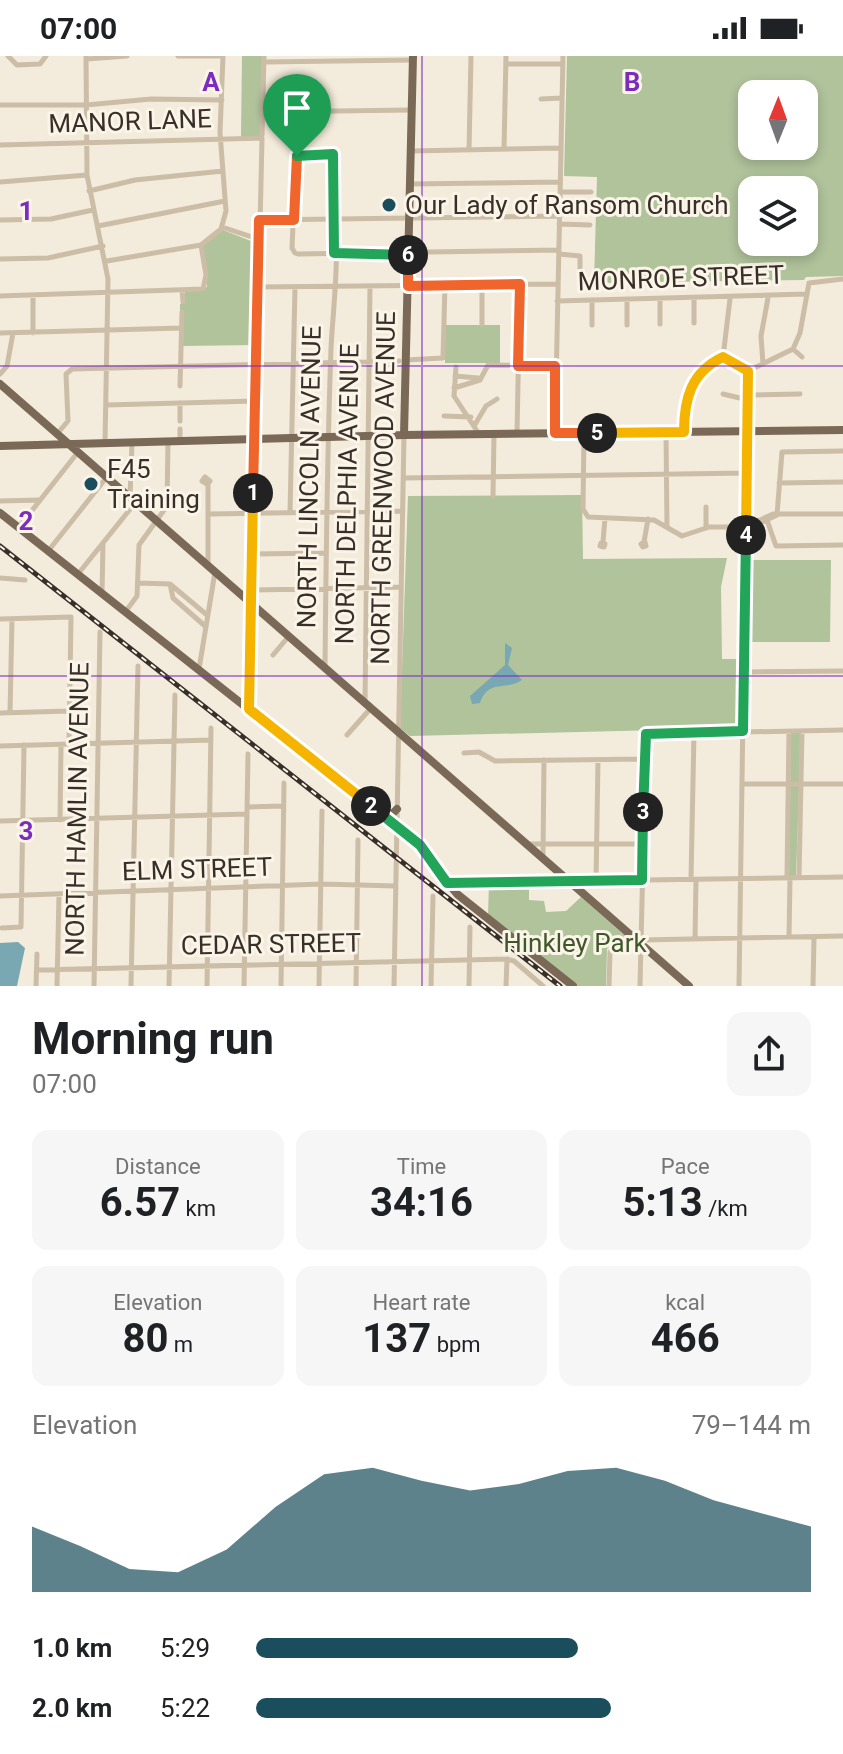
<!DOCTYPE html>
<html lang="en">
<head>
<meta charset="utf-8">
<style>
	body { margin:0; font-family:Roboto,sans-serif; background:#f6f6f6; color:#202124; height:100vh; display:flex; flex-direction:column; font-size:30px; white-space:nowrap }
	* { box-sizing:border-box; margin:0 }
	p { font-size:26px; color:#757577 }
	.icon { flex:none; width:44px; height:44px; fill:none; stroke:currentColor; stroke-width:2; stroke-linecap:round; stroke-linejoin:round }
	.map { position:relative; height:930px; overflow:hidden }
	.drawer { display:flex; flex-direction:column; background:#fff; flex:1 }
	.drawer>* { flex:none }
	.needle { width:52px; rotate:1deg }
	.buttons { position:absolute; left:738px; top:24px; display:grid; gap:16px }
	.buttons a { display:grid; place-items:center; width:80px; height:80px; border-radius:16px; background:#fff; box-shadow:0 4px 12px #0003; font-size:40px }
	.pin { position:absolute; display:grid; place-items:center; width:68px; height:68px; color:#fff; margin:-82px -34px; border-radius:50% 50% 50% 0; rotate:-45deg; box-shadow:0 0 8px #0007 }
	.pin .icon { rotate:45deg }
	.km { position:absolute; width:40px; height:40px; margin:-20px; border-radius:50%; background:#222; color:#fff; font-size:22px; line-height:40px; text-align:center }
	.round { display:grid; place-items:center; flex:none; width:84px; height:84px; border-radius:16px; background:#f6f6f6 }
	.overview { display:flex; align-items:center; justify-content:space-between; height:136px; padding:0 32px }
	h1 { font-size:44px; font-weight:700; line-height:60px }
	.figures { display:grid; grid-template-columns:repeat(3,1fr); gap:12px; height:136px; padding:8px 32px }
	.figures div { display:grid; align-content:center; border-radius:16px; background:#f6f6f6; text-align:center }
	.figures b { font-size:40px; font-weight:700 }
	.figures small { font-size:22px; font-weight:400 }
	.figures p { font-size:22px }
	.chart { height:224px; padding:16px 32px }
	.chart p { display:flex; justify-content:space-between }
	.chart svg { width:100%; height:144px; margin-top:8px; fill:#1b4e5c; opacity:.7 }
	ul { padding:0 32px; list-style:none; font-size:26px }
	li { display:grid; grid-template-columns:128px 96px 1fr; align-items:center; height:60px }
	li i { height:20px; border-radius:10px; background:#1b4e5c }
	.status { display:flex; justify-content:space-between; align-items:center; height:56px; padding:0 40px; background:#fff; direction:ltr }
	.status svg { height:22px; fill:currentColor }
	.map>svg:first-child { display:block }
	.green { fill:#b0c39b; fill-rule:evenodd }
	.water { fill:#79a7b2 }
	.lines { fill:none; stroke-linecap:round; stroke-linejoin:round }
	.minor { stroke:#ccbda7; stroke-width:5 }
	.major { stroke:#7b6958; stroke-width:8 }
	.rail-casing { stroke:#382f28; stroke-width:5 }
	.rail { stroke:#faf5e8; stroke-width:2; stroke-dasharray:6; stroke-linecap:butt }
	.split-1-casing { stroke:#fff; stroke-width:16 }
	.split-2-casing { stroke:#fff; stroke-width:16 }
	.split-3-casing { stroke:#fff; stroke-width:16 }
	.split-4-casing { stroke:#fff; stroke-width:16 }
	.split-5-casing { stroke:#fff; stroke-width:16 }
	.split-6-casing { stroke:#fff; stroke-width:16 }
	.split-7-casing { stroke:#fff; stroke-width:16 }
	.split-1 { stroke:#f0652b; stroke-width:10 }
	.split-2 { stroke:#f5b400; stroke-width:10 }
	.split-3 { stroke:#22a559; stroke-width:10 }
	.split-4 { stroke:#22a559; stroke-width:10 }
	.split-5 { stroke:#f5b400; stroke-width:10 }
	.split-6 { stroke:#f0652b; stroke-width:10 }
	.split-7 { stroke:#22a559; stroke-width:10 }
	.grid { fill:none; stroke:#7b2cbf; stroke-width:2; stroke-opacity:0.55 }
	.poi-dot { fill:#1b4e5c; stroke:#faf5e8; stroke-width:3 }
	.labels { text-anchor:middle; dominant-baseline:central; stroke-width:6; stroke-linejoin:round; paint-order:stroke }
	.street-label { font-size:26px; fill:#382f28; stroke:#faf5e8 }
	.poi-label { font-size:26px; fill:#382f28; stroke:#faf5e8; text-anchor:start }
	.park-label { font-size:26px; fill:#40572a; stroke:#faf5e8 }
	.grid-label { font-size:26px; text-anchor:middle; font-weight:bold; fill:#7b2cbf; stroke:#faf5e8; stroke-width:6; stroke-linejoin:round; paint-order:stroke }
</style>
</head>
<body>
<div class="status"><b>07:00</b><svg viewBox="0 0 49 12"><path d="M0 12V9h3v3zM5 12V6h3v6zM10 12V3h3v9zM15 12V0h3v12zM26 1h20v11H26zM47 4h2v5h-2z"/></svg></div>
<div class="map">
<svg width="843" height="930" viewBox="0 0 843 930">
	<rect width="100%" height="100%" fill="#f3ebdb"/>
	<path class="green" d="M242 0H262L261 81H241Z
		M567 0H843V220L806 221 804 224 594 227 597 121 564 120ZM752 38H804V90H752ZM752 134H804V186H752Z
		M223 174 256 187 254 289 183 290 184 255 180 254V248L184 247 185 236 207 231 203 190Z
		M445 269H500V307H445Z
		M582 439 583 503 727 502 721 531 722 603H741V672L410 680 400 672 408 440Z
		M749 504H831L830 586H748Z
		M791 676 801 677 796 820H789Z
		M489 829H529V844L544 845 546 856 566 855 581 841 622 877 607 893 606 930H578L488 859Z"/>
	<path class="water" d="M505 587 512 592 508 609 522 624C505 635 488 623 480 647L472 648 470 640 505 609Z
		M18 886 25 892 17 930H0V887Z"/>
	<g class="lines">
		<path class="minor" d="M8 0 17 9 40 8 46 0
			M86 0 87 119 108 223 105 387
			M178 0H223
			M87 3 127 0
			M264 6 412 4
			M506 8H563
			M541 43 562 42
			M0 49H86L151 43 222 44
			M263 56 411 54
			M262 80 264 0
			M0 89 262 82 249 652
			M504 93 506 0
			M469 94 471 0
			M411 95 561 92
			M0 126 87 119
			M410 128 560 126
			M89 135 135 124 223 115
			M560 136H591
			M0 164 51 163 93 154
			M259 164 560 160
			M559 168 590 169
			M98 170 225 145
			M222 171 258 183
			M559 198 580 200V212
			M0 203 48 202 103 190
			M107 205 201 189 221 173 226 155 220 77 223 0
			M257 231 558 228
			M182 234 183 246
			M0 240 203 233 206 219 201 189
			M694 243V267
			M627 244V269
			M557 245 806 238
			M482 268V229
			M660 268V243
			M592 269V244
			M0 277 181 272
			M33 277V239
			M793 293 802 301
			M723 301 730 243
			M406 304 443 302 445 229
			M763 308 761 280 768 242
			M456 311 454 340 479 378
			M748 315 793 293 800 277 809 227 843 223
			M0 318 7 310 13 277
			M455 320 478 322
			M180 330 182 256
			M454 332 480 324 488 309 555 310
			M723 338 748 344
			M748 339 800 338
			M106 349 255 345
			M444 360 471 361
			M180 365V347
			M474 370 486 350 497 343
			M684 376C684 343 691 316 723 301L748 315
			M517 377 520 228
			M555 377 563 0
			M584 377 583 453 588 461 654 464 682 480 709 471H752L777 459
			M666 377 667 471
			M57 378 68 365 66 318 72 313 399 305
			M180 384V373
			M205 421 210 425 207 428 202 425Z
			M403 422 747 417
			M779 427 843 426
			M208 428V509
			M493 440 494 378
			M130 441 132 387
			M0 445 39 444
			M290 457 295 231
			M210 458 402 455
			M777 459 782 396 843 395
			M767 464 776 490 843 489
			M747 470 773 458H843
			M19 471 78 396
			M706 472V451V458
			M603 486 605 462
			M644 486 648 463
			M645 486 646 490 643 491 641 488Z
			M601 487 605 488 604 491 600 490Z
			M49 494 106 422
			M252 498 326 497
			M78 518 135 447
			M0 522 25 524
			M138 527 170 528 207 559
			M170 528 173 542 205 570
			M251 534 401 531
			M102 537 103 487
			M126 555 137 540 139 489 167 450 168 385
			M0 563 71 561 69 688
			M273 599 289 580
			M325 610C326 505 327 399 331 293 332 264 342 182 332 160L333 98 296 101 292 192 295 197 298 198C385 196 472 195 559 194
			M199 613 215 516
			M744 616 843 615
			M365 645 370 230
			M0 657 69 655
			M10 657 12 563
			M347 679 371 652
			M0 690 211 684
			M464 697 479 696 495 705 644 703
			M742 728H843
			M247 751 284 750
			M60 764 61 689
			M0 765 247 758
			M528 788H643
			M543 801 544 704
			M787 822 789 675
			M799 822 802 675
			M691 823 694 676
			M596 824 598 704
			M448 827 843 821
			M0 840 321 828 396 830
			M2 872 21 871 24 689
			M789 881 790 822
			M695 883 696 823
			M641 884 843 880
			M37 914 507 903 514 905 543 930
			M36 930 37 898
			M57 930 59 838
			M94 930 100 576
			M131 930 138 610
			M169 930 175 639
			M207 930 211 672
			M244 930 248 698
			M281 930 284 727
			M319 930 322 755
			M356 930 358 784
			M394 930 404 379
			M431 930 433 840
			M469 930 470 871
			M506 930 507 903
			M609 930 610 896 626 876
			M640 930 646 678 843 674
			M739 930 748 315
			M813 930 814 881"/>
		<path class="major" d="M0 328 689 930
			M404 379 413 0
			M0 390 404 379 843 374
			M0 457 409 780 457 838 573 930
			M382 758 391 759 397 753"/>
		<g class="rail-casing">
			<path id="rail" d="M0 490 560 930"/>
		</g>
		<use href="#rail" class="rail"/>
	</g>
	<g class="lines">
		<g class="split-1-casing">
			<path id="split-1" d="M253 437 259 164H294L297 100"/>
		</g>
		<g class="split-2-casing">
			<path id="split-2" d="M253 437 249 653 371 750"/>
		</g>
		<g class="split-3-casing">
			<path id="split-3" d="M371 750 420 789 447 827 642 824 643 756"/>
		</g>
		<g class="split-4-casing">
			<path id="split-4" d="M643 756 646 678 743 675 746 479"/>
		</g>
		<g class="split-5-casing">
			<path id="split-5" d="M597 377 684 376C684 343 691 316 723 301L748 315 746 479"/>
		</g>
		<g class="split-6-casing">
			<path id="split-6" d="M408 199V230L520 228 518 310H555V377H597"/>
		</g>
		<g class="split-7-casing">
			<path id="split-7" d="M297 100 333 98 334 197 408 199"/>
		</g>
		<use href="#split-1" class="split-1"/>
		<use href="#split-2" class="split-2"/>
		<use href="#split-3" class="split-3"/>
		<use href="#split-4" class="split-4"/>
		<use href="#split-5" class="split-5"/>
		<use href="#split-6" class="split-6"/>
		<use href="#split-7" class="split-7"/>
	</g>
	<path class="grid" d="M422 0V930M0 310H843M0 620H843"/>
	<g class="poi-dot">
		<circle cx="389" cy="149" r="8"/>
		<circle cx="91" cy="428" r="8"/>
	</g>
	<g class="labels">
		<g class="street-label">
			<text transform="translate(130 65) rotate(-2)">MANOR LANE</text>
			<text transform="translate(681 222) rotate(-2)">MONROE STREET</text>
			<text transform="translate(309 421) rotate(-89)">NORTH LINCOLN AVENUE</text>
			<text transform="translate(383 432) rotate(-89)">NORTH GREENWOOD AVENUE</text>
			<text transform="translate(347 438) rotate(-89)">NORTH DELPHIA AVENUE</text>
			<text transform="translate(77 753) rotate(-89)">NORTH HAMLIN AVENUE</text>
			<text transform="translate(197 813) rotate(-2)">ELM STREET</text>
			<text transform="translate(271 888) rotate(-1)">CEDAR STREET</text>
		</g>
		<g class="poi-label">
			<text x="405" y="149">Our Lady of Ransom Church</text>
			<text x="107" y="413">F45<tspan x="107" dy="30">Training</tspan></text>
		</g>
		<g class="park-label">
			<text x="575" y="887">Hinkley Park</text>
		</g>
	</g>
	<g class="grid-label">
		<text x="211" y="35">A</text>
		<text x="632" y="35">B</text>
		<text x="26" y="164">1</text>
		<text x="26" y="474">2</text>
		<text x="26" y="784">3</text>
	</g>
</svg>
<div class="buttons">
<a><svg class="needle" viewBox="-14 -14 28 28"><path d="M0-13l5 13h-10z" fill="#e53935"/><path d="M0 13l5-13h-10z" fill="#757577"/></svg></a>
<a><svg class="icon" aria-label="layers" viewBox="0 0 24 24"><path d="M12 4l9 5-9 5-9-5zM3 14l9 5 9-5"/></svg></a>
</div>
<div class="pin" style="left:297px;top:100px;background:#1e9e55"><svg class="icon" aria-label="arrive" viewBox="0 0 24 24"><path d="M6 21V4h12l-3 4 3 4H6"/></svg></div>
<b class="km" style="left:253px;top:437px">1</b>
<b class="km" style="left:371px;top:750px">2</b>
<b class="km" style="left:643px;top:756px">3</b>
<b class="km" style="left:746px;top:479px">4</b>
<b class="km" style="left:597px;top:377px">5</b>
<b class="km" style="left:408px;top:199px">6</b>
</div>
<section class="drawer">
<div class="overview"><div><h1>Morning run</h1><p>07:00</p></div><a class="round"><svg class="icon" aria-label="share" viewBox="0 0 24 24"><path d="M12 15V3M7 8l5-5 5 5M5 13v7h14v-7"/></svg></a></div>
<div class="figures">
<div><p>Distance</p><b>6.57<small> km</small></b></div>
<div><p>Time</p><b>34:16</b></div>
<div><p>Pace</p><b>5:13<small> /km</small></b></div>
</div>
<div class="figures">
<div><p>Elevation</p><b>80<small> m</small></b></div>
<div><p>Heart rate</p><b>137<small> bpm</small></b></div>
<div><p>kcal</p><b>466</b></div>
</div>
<div class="chart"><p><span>Elevation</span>79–144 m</p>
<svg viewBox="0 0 160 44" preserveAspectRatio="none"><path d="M0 44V24L10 30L20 37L30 38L40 31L50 18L60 8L70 6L80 10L90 13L100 11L110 7L120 6L130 10L140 16L150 20L160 24V44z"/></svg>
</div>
<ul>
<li><b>1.0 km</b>5:29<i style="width:58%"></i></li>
<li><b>2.0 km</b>5:22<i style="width:64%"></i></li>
</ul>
</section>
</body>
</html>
